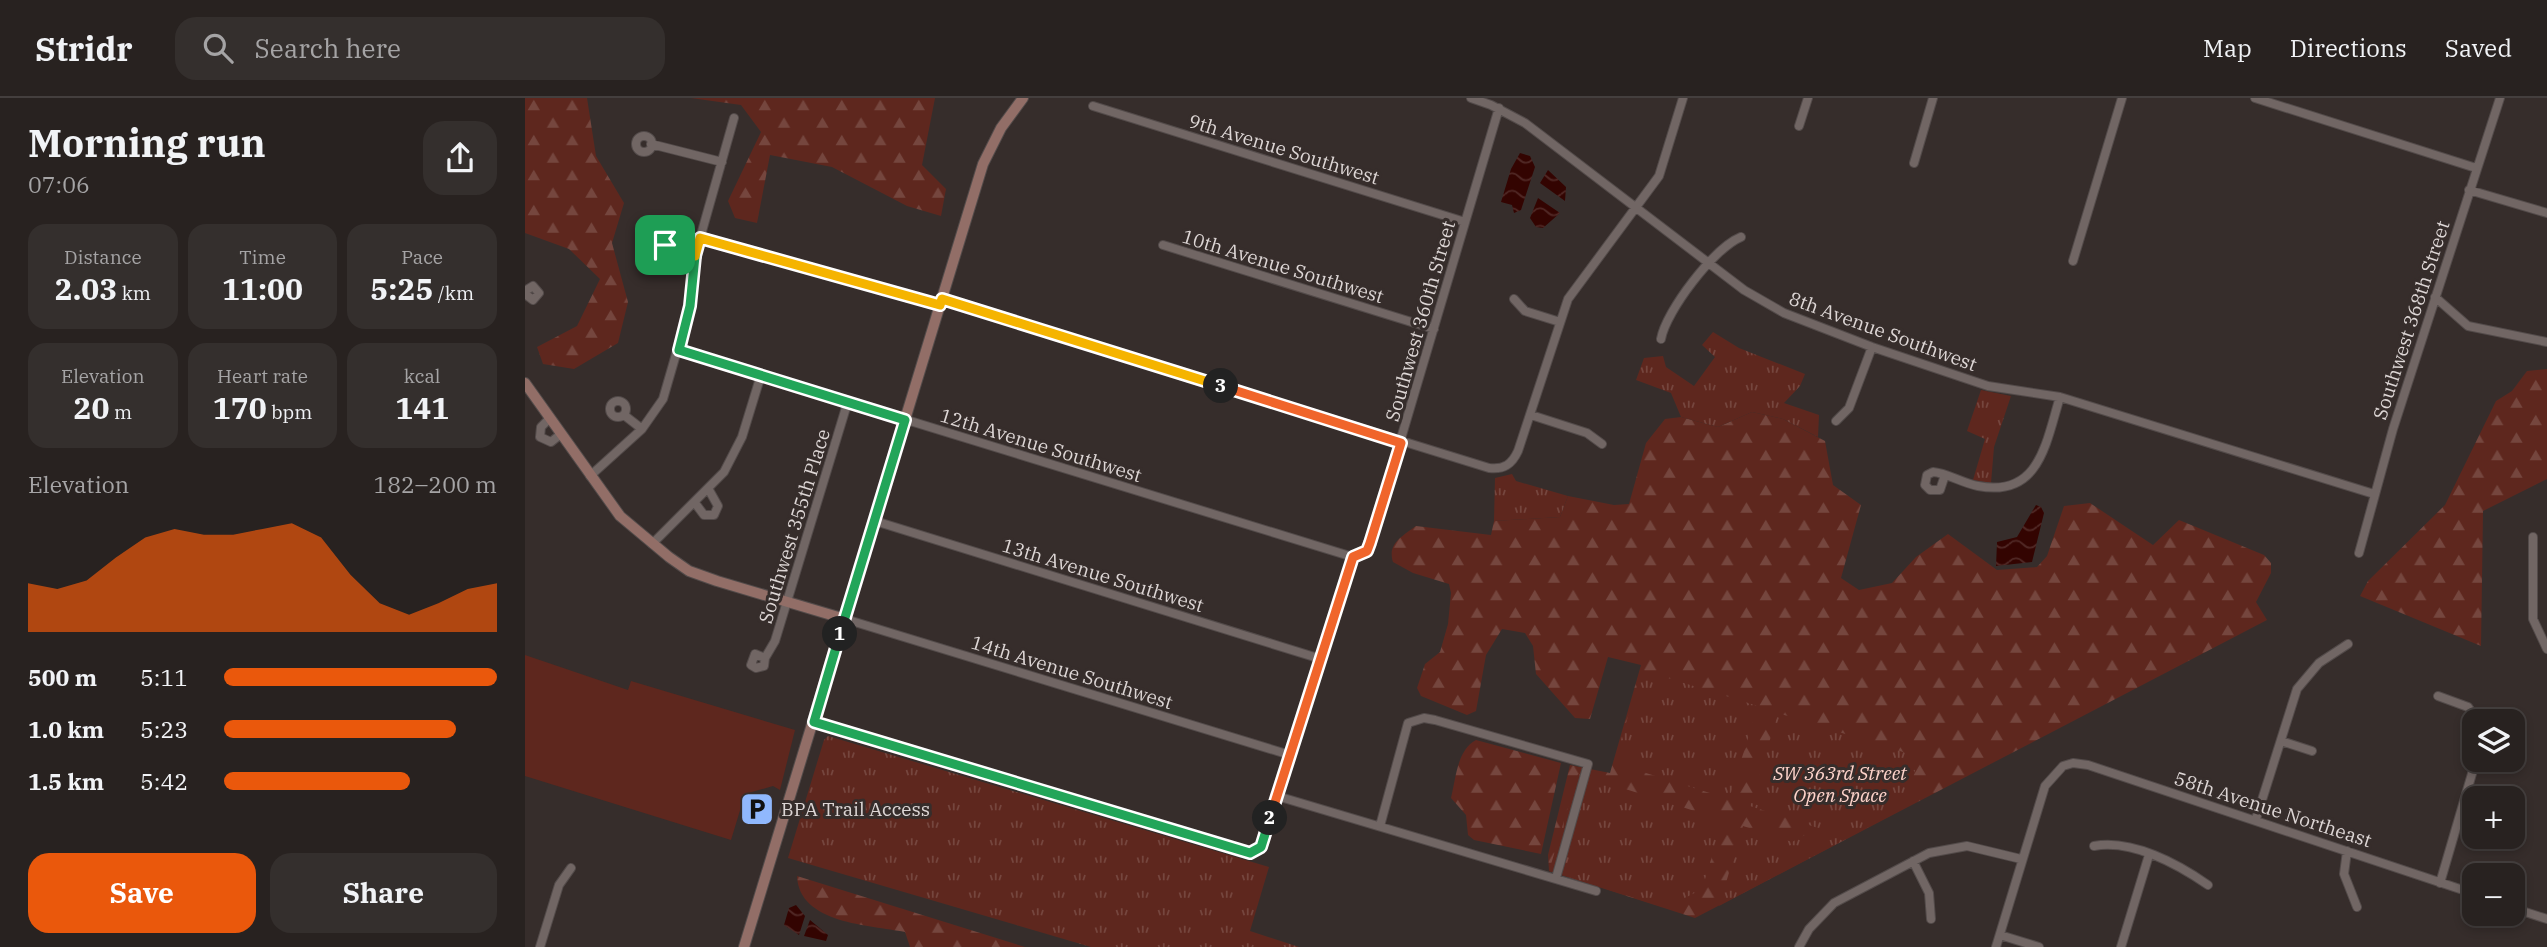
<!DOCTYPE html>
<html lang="en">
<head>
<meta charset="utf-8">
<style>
	body { margin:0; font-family:"IBM Plex Serif",serif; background:#342f2d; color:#f1f3f6; height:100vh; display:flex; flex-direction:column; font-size:26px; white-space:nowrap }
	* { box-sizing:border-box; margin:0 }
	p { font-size:23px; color:#a5a4a5 }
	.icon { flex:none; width:38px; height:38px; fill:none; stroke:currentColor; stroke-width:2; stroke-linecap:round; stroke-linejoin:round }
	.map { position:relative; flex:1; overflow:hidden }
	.details { display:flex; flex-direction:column; background:#282220; width:525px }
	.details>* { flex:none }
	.buttons { position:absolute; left:1937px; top:611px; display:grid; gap:14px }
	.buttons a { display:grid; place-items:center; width:63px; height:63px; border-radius:14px; background:#282220; box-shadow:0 4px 10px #0003,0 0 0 2px #443f3e; font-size:35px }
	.pin { position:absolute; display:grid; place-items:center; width:60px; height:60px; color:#fff; margin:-30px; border-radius:14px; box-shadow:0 4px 10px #0006 }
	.km { position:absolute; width:35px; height:35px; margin:-18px; border-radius:50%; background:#222; color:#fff; font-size:19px; line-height:35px; text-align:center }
	.round { display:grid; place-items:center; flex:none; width:74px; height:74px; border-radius:21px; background:#342f2d }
	.headline { display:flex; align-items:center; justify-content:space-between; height:119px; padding:0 28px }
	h1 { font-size:38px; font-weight:700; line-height:52px }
	.stats { display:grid; grid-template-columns:repeat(3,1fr); gap:10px; height:119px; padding:7px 28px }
	.stats div { display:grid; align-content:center; border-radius:18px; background:#342f2d; text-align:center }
	.stats b { font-size:30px; font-weight:700 }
	.stats small { font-size:19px; font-weight:400 }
	.stats p { font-size:19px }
	.chart { height:196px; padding:14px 28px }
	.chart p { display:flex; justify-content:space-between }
	.chart svg { width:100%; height:126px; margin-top:7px; fill:#ea580c; opacity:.7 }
	.primary-button { display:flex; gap:14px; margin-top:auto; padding:14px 28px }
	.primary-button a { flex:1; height:80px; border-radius:21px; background:#ea580c; color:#fff; font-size:28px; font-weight:700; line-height:80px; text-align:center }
	.primary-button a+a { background:#342f2d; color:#f1f3f6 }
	ul { padding:0 28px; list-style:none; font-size:23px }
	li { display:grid; grid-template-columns:112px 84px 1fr; align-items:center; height:52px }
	li i { height:18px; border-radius:9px; background:#ea580c }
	header { display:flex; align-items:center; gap:42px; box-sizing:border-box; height:98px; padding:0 35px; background:#282220; border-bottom:2px solid #443f3e }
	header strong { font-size:33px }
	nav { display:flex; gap:38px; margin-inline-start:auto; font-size:24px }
	.search { width:490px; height:63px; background:#342f2d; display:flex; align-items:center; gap:18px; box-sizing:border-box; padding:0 24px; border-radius:21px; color:#a5a4a5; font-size:26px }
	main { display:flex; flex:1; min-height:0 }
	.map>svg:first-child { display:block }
	.grass { fill:#5e271e }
	.forest { fill:url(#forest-firs) }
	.park { fill:url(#park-tufts) }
	.water { fill:url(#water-waves) }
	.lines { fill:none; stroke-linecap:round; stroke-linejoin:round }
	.street-casing { stroke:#534b4a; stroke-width:10 }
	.secondary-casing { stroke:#534b4a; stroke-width:12 }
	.street { stroke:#716664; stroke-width:8 }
	.secondary { stroke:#926e67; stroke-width:10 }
	.split-1-casing { stroke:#fff; stroke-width:14 }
	.split-2-casing { stroke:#fff; stroke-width:14 }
	.split-3-casing { stroke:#fff; stroke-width:14 }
	.split-4-casing { stroke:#fff; stroke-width:14 }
	.split-1 { stroke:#22a559; stroke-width:9 }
	.split-2 { stroke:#22a559; stroke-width:9 }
	.split-3 { stroke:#f0652b; stroke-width:9 }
	.split-4 { stroke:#f5b400; stroke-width:9 }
	.labels { text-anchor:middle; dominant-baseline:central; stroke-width:6; stroke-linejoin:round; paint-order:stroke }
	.street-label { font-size:19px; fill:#ddd6d5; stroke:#362d2b }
	.park-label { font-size:19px; font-style:italic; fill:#fed3ca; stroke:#362d2b }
	.poi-label { font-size:19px; fill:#ddd6d5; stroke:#362d2b; text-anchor:start }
</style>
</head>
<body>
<header>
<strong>Stridr</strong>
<div class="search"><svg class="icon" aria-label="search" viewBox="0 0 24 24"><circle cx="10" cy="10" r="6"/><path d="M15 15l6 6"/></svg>Search here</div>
<nav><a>Map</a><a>Directions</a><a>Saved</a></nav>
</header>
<main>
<section class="details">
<div class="headline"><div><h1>Morning run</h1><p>07:06</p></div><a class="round"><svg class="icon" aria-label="share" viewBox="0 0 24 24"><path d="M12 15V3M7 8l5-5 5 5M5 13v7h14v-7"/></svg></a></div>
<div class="stats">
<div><p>Distance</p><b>2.03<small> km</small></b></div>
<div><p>Time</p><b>11:00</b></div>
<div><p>Pace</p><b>5:25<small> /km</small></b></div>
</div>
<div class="stats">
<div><p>Elevation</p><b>20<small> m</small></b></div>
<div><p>Heart rate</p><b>170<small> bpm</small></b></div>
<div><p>kcal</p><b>141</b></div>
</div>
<div class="chart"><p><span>Elevation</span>182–200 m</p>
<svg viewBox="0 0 160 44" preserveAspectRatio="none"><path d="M0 44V27L10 29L20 26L30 18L40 11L50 8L60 10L70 10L80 8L90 6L100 11L110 24L120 34L130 38L140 34L150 29L160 27V44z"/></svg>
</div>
<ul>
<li><b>500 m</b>5:11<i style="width:100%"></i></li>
<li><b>1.0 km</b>5:23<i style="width:85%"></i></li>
<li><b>1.5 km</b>5:42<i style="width:68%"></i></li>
</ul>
<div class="primary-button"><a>Save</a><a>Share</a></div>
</section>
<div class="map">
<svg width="2022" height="849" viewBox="0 0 2022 849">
	<defs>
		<pattern id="forest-firs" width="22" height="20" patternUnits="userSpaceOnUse" patternTransform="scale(1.75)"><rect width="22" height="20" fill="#5e271e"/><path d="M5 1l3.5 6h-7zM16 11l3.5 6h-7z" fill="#75463e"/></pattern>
		<pattern id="park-tufts" width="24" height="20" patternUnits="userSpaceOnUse" patternTransform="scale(1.75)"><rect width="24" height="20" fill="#5e271e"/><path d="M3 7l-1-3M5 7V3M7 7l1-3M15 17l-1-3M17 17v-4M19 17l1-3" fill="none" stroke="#75463e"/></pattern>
		<pattern id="water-waves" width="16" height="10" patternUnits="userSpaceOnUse" patternTransform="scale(1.75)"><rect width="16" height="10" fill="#330401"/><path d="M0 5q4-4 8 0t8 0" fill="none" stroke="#502825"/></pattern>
	</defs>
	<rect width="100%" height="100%" fill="#362d2b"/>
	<path class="grass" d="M0 557 103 592 106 583 270 632 255 692 248 688 220 696 206 742 0 678Z"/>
	<path class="forest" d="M0 0H62L71 58 99 105 87 145 103 204 93 245 49 271 18 266 12 249 52 228 75 181 44 151 0 135Z
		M166 0H410L397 67 421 91 416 118 382 108 307 69 245 57 232 125 210 120 203 103 236 34 216 7Z
		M2022 271V381L1958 413 1956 548 1835 498 1843 483 1920 407 1971 303 1987 293 2002 273Z
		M1227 314 1258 321 1300 343 1308 387 1336 407 1316 480 1334 492 1367 485 1391 459 1423 436 1472 472 1512 469 1522 458 1539 408 1565 405 1628 447 1654 422 1739 457 1746 465V475L1731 504 1742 522 1170 820 1024 773 1023 757 1045 667 1085 675 1116 567 1083 559 1065 621 1050 620 1011 576 1008 548 1000 535 977 531 961 557 951 613 942 617 896 598 892 590 900 566 915 554 923 526 926 495 924 486 888 475 868 464C862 445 878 438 891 428L966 437 969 423 1035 419 1043 398 1089 407 1104 406 1121 345 1140 321 1156 319 1193 329Z
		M951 642 1036 665 1016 756 949 742 943 737 941 717 926 700C931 680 932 652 951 642Z
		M272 778 500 849H385L380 834C345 827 274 826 272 778Z"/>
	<path class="park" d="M1188 234 1214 250 1280 276 1275 288 1259 305 1294 317 1293 339 1258 321 1227 314 1193 329 1156 319 1146 295 1111 282 1119 260 1138 258 1141 269 1169 288 1190 259 1177 247Z
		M1456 292 1486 298 1469 349 1466 385 1448 382 1460 341 1442 333Z
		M987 376 991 383 1043 398 1035 419 969 423 970 380Z
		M1117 572 1233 608 1204 701 1089 665Z
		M1253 615 1394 659 1378 711 1194 808 1218 728 1267 744 1293 730 1225 708Z
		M303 638 744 769 725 833 774 849H566L263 760 299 642Z
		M1053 676 1198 722 1177 791 1141 810 1024 773Z"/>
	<path class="water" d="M995 55 1005 58 1010 69 996 112 989 115 987 107 976 104 986 71Z
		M1023 72 1041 89 1040 103 1015 85Z
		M1013 100 1035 115 1018 130 1011 129 1005 120Z
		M1511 407 1516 409 1519 415 1507 464 1471 468 1472 444 1492 439Z
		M271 807 280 818 274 837 259 827 264 810Z
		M285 822 303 837 301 843 279 838Z"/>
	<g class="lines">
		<g class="street-casing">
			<path id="street" d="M946 0 966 7 1000 25 1219 192 1259 215 1347 249 1463 288 1535 299 1849 396
				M1730 0 1951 70
				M568 8 940 124
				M1274 28 1283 0
				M111 46a8 8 0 1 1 16 0a8 8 0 1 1-16 0Z
				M126 46 197 64
				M1389 65 1408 0
				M1944 92 2022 115
				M175 140 415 207
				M131 154a7 7 0 1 1 14 0a7 7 0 1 1-14 0Z
				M638 147 909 231
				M145 155 170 158
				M1548 163 1597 0
				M0 193 8 188 14 195 8 202 0 196
				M1910 199 1943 228 2022 244
				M417 201 964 370C979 372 987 366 993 353L1043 201 1134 78 1158 0
				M989 201 1000 213 1035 224
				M1136 241C1141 213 1189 150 1216 139
				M154 252 828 459
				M85 311a8 8 0 1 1 16 0a8 8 0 1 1-16 0Z
				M99 317 117 331
				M1006 317 1062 335 1077 346
				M25 320 16 329 15 339 26 344 36 336
				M1311 323 1324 310 1347 249
				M65 378 117 331 138 301 165 208 170 158 209 20
				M1419 380 1415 392H1405L1400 387 1402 377 1408 374C1422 375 1437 385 1453 388 1515 400 1521 344 1535 299
				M170 405 179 417H189L193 408 184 392
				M350 423 796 561
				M2008 439V521L2022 551
				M127 446 199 374 217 339 236 277
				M1834 455 1868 331 1975 0
				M320 521 765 657
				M240 560 230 556 226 567 231 570 239 568 240 560 250 543 323 303
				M1913 598 1943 609 1953 623
				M289 624 725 755 736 749 828 459 842 453 845 445 974 10
				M1756 643 1787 653
				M752 698 1071 793
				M1731 721 1772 591 1794 565 1823 546
				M855 728 883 625 899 620 910 622 1063 666 1031 780
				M1569 748C1607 741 1653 766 1683 787
				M1822 753 1819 776 1832 809
				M1388 763 1404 795 1406 821
				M1915 785 1951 662
				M1988 810 2022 821
				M1475 837 1514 849
				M15 849 34 787 46 770
				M1274 849 1284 831 1309 805 1404 755 1442 748 1496 761
				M1471 849 1520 688 1538 668 1548 665 1563 667 1950 796
				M1596 849 1624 757"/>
		</g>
		<g class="secondary-casing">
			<path id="secondary" d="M0 285 95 418 144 459 164 473 192 483 320 521
				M219 849 458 66 476 30 498 0"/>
		</g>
		<use href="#street" class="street"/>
		<use href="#secondary" class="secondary"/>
	</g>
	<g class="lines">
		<g class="split-1-casing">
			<path id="split-1" d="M140 147 145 155 170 158 165 208 154 252 380 322 315 536"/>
		</g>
		<g class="split-2-casing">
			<path id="split-2" d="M315 536 289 624 725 755 736 749 745 720"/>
		</g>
		<g class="split-3-casing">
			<path id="split-3" d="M696 288 876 345 845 445 842 453 828 459 745 720"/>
		</g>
		<g class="split-4-casing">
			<path id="split-4" d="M140 147 132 151 135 160H142L145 155 170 158 175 140 415 207 417 201 696 288"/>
		</g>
		<use href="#split-1" class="split-1"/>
		<use href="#split-2" class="split-2"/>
		<use href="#split-3" class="split-3"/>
		<use href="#split-4" class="split-4"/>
	</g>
	<defs>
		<g id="parking-square" transform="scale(1.75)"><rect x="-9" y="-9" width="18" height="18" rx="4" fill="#90b8fd" stroke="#362d2b"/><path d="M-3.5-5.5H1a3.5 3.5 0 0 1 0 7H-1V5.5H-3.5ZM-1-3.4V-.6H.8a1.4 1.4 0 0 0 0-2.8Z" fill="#111"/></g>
	</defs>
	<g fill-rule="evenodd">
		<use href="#parking-square" x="232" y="711"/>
	</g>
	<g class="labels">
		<g class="street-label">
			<text transform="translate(759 51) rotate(17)">9th Avenue Southwest</text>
			<text transform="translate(758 168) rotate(17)">10th Avenue Southwest</text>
			<text transform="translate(1886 222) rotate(-72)">Southwest 368th Street</text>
			<text transform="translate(895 223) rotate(-74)">Southwest 360th Street</text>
			<text transform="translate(1358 233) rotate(20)">8th Avenue Southwest</text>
			<text transform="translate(516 347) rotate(17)">12th Avenue Southwest</text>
			<text transform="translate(269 428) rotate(-73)">Southwest 355th Place</text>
			<text transform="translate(578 477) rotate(17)">13th Avenue Southwest</text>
			<text transform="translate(547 574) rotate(17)">14th Avenue Southwest</text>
			<text transform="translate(1748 711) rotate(18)">58th Avenue Northeast</text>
		</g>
		<g class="park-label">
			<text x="1315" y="675">SW 363rd Street<tspan x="1315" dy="22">Open Space</tspan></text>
		</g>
		<g class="poi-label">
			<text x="256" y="711">BPA Trail Access</text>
		</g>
	</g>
</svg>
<div class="buttons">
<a><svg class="icon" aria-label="layers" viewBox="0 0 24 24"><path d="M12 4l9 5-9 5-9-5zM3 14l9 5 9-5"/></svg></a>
<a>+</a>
<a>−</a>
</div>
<div class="pin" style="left:140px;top:147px;background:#1e9e55"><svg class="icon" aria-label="arrive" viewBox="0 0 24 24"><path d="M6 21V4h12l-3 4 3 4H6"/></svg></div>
<b class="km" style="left:315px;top:536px">1</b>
<b class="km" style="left:745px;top:720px">2</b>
<b class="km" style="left:696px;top:288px">3</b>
</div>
</main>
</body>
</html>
